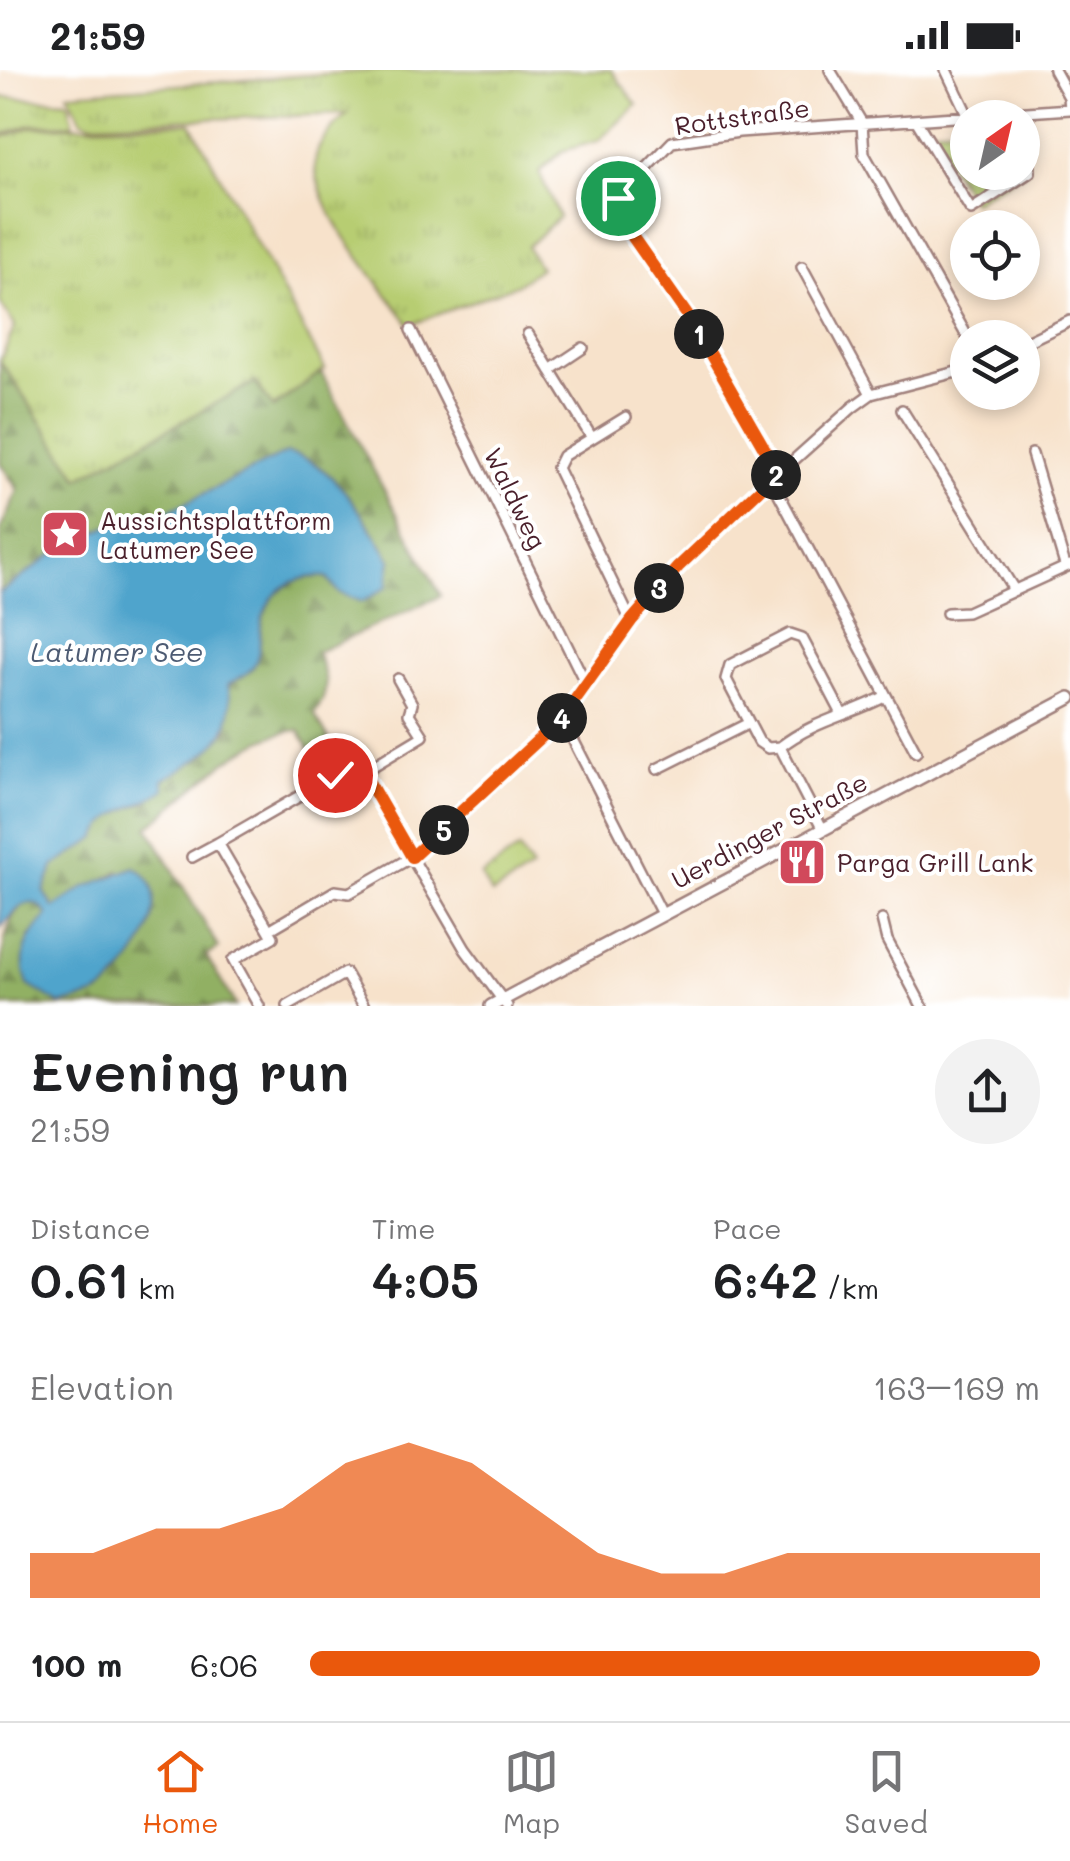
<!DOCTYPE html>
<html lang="en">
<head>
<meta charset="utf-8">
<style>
	body { margin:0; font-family:Mali,sans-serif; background:#f2f2f2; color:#202124; height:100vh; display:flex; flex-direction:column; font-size:38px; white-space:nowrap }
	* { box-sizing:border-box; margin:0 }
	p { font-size:32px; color:#757577 }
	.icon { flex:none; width:55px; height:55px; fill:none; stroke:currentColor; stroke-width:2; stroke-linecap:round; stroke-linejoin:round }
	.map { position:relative; height:936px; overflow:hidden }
	.panel { display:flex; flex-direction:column; background:#fff; flex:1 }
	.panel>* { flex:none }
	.needle { width:65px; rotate:34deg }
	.fabs { position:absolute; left:950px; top:30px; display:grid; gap:20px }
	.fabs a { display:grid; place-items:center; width:90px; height:90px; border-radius:50%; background:#fff; box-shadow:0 5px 15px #0003; font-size:50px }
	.pin { position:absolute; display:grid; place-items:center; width:85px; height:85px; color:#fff; margin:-42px; border:5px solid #fff; border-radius:50%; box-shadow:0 2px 10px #0007 }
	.km { position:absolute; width:50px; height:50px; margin:-25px; border-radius:50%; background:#222; color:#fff; font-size:28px; line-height:50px; text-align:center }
	.round { display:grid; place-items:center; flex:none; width:105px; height:105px; border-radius:52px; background:#f2f2f2 }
	.headline { display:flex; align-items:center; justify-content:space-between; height:170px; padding:0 30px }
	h1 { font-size:55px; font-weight:600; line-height:75px }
	.metrics { display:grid; grid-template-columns:repeat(3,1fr); gap:15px; height:170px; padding:10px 30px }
	.metrics div { display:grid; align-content:center }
	.metrics b { font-size:50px; font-weight:600 }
	.metrics small { font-size:28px; font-weight:400 }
	.metrics p { font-size:28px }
	.chart { height:280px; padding:20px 30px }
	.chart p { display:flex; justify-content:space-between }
	.chart svg { width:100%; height:180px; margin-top:10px; fill:#ea580c; opacity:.7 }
	ul { padding:0 30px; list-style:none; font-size:32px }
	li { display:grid; grid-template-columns:160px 120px 1fr; align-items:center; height:75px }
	li i { height:25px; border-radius:12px; background:#ea580c }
	.status { display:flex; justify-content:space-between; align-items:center; height:70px; padding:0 50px; background:#fff; direction:ltr }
	.status svg { height:28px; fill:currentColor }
	.dock { display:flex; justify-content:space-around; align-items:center; height:140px; border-top:2px solid #e0e0e0; background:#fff; font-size:28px; color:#757577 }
	.dock a { display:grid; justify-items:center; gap:5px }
	.dock .active { color:#ea580c }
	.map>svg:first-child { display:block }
	.grass { fill:url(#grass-tufts); stroke:#80764e; stroke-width:2.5 }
	.forest { fill:url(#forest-firs); stroke:#6e6848; stroke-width:2.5 }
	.park { fill:url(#park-crowns); stroke:#80764e; stroke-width:2.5 }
	.water { fill:#50a4cc; stroke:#4d627c; stroke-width:2.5 }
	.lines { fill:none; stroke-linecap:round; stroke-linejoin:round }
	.minor-casing { stroke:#a0807b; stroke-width:14 }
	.tertiary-casing { stroke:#a0807b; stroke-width:16 }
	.minor { stroke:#fff; stroke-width:9 }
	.tertiary { stroke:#fff; stroke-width:11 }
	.route-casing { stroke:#fff; stroke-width:20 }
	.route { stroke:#ea580c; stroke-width:12 }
	.labels { text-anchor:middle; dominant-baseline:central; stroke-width:8; stroke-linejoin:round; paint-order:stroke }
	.street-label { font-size:25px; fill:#4a1f2b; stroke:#fff }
	.poi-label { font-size:25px; fill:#4a1f2b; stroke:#fff; text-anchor:start }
	.water-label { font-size:28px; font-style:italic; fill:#4d5b73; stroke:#fff }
</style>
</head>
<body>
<div class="status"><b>21:59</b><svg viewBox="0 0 49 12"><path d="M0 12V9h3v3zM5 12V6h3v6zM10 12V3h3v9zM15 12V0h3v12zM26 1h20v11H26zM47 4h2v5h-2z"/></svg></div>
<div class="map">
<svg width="1070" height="936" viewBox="0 0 1070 936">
	<defs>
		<pattern id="grass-tufts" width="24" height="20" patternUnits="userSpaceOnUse" patternTransform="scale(2.5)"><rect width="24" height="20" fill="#b7cd72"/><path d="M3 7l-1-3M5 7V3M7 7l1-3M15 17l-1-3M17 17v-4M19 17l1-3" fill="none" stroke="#9fb063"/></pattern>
		<pattern id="forest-firs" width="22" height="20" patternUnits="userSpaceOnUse" patternTransform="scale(2.5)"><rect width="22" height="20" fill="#91b064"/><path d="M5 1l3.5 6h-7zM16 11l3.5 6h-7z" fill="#788f53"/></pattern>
		<pattern id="park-crowns" width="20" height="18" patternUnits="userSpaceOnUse" patternTransform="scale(2.5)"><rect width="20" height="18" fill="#b7cd72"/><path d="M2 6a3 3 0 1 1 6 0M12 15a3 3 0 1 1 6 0" fill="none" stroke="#9fb063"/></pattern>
	</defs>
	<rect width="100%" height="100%" fill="#fff"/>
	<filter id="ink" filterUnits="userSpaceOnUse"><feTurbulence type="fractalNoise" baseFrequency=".01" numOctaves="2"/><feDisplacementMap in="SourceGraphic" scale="20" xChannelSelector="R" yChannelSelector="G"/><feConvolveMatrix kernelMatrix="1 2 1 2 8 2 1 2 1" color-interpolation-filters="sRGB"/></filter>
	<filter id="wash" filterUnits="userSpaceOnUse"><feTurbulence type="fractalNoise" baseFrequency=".0048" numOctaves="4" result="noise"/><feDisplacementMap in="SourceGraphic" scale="40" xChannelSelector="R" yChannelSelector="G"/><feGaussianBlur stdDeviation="2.25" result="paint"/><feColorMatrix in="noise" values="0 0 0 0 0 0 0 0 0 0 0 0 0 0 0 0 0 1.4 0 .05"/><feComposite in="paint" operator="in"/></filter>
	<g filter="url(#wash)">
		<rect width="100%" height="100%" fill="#f7e2cb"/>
		<path class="grass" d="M381 0H611L637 35 598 71 562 81 539 102 559 147 527 177 540 198 516 215 410 255C382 216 309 136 316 87 318 71 337 53 347 44L90 53 82 50 68 23Z
			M0 27 68 31 74 54 30 55 0 66Z
			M191 53 325 299 272 338 254 313 79 408 0 291 15 256 0 233V68L31 57Z"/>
		<path class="forest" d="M0 291 79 408 255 312 273 338 321 302 441 526 317 582C327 607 331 621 314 644L343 692 323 703 299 660C242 666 192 722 148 757L219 878 206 886 236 936H0C0 904 0 852 23 835 36 828 41 835 48 845L29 869 81 930 101 922 120 906 119 801 54 838 44 821 53 796 97 768 101 756 116 742 146 732 163 710 228 660V615C236 609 248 605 253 597 263 581 258 567 262 551 270 517 296 505 327 507L339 523 391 490C368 454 333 388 286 383L155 448H129L68 473 0 523V460L18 420 0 393Z"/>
		<path class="park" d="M967 57 968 102H1022L972 132 929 59Z
			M519 779 532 799 492 824 481 806Z"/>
		<path class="water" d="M286 383C333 388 368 454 391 490L387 517 362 532 339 523 326 507C296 505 270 518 262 551 258 567 263 581 253 597 248 605 236 609 228 615 241 669 203 686 163 710L165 719C140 739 111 736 97 768L54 796 44 821 54 838 85 817 135 797C181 825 136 895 104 920 91 929 75 931 60 934L28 915C17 885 27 868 48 845 30 819 14 842 0 859V523L68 473 129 448H155Z"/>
	</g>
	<g filter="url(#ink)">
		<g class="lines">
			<g class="minor-casing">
				<path id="minor" d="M830 0 862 53 864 84 968 268
					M946 0 968 46
					M1054 0 1069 27 1070 39
					M916 50 971 140 1030 102 1028 43
					M802 197 871 324
					M411 260 586 614
					M528 264 592 368 563 386 557 398 631 551
					M1022 274 1070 251
					M550 300 583 278
					M902 340 1013 518
					M592 368 626 347
					M1032 384 1065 495
					M778 402 692 253 616 143 618 128 672 72 739 62 1070 39
					M771 409 916 682
					M947 543 967 542 1070 495
					M562 648 661 842
					M780 677 768 678 759 672 726 609 730 595 790 564 802 568 841 642
					M657 699 749 653
					M363 702 423 666 409 644 412 634 398 609
					M822 758 780 677C813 651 850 645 886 626
					M192 787 218 773
					M882 850 887 870 922 936
					M269 860 218 773 357 693 465 879 507 936
					M259 936 233 890 273 867 269 860 335 821 349 823 412 787 436 768 562 648 631 551 695 479 853 337 871 324 968 299
					M288 936 345 903 364 936"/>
			</g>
			<g class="tertiary-casing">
				<path id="tertiary" d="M491 936 1070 628"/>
			</g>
			<use href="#minor" class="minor"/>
			<use href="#tertiary" class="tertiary"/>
		</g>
	</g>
	<g class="lines" filter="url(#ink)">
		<g class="route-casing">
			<path id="route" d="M335 705 358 693 412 787 562 648 632 550 678 497 778 402 692 252 616 143 618 128"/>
		</g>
		<use href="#route" class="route"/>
	</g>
	<defs>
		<g id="sight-square" transform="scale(2.5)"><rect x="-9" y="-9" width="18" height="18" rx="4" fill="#d1495b" stroke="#fff"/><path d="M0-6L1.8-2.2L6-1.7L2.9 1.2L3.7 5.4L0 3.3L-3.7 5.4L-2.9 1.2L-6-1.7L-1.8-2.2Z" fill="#fff"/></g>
		<g id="restaurant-square" transform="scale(2.5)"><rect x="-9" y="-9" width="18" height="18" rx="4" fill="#d1495b" stroke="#fff"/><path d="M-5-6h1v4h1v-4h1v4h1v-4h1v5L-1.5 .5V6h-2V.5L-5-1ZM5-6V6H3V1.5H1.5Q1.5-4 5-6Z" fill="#fff"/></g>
	</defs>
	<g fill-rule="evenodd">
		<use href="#sight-square" x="65" y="464"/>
		<use href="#restaurant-square" x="802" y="792"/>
	</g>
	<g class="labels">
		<g class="street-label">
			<text transform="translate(742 46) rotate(-8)">Rottstraße</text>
			<text transform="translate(516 428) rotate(64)">Waldweg</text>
			<text transform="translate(769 760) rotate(-28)">Uerdinger Straße</text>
		</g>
		<g class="poi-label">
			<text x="100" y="450">Aussichtsplattform<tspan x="100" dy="29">Latumer See</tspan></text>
			<text x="837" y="792">Parga Grill Lank</text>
		</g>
		<g class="water-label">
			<text x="117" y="581">Latumer See</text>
		</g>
	</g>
</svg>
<div class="fabs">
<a><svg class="needle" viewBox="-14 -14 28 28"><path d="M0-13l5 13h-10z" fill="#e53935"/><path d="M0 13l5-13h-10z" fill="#757577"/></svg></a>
<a><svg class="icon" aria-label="locate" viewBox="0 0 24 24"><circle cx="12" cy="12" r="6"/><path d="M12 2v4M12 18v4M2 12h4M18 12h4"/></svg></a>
<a><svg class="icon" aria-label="layers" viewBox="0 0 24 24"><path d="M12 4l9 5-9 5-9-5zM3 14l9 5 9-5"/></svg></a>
</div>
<div class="pin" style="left:618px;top:128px;background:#1e9e55"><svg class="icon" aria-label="arrive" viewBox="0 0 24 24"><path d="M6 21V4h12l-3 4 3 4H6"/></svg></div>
<div class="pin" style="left:335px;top:705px;background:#d93025"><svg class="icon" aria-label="check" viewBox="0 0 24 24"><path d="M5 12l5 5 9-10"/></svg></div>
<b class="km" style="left:699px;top:264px">1</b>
<b class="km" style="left:776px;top:405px">2</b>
<b class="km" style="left:659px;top:518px">3</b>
<b class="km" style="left:562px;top:648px">4</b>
<b class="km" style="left:444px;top:760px">5</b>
</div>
<section class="panel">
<div class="headline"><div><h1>Evening run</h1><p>21:59</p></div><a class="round"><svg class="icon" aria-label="share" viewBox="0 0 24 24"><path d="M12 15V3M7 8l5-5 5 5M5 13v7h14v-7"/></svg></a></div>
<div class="metrics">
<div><p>Distance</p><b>0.61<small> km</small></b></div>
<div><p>Time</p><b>4:05</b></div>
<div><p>Pace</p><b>6:42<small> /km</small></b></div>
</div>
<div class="chart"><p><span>Elevation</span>163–169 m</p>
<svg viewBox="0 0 160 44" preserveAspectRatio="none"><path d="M0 44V33L10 33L20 27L30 27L40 22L50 11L60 6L70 11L80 22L90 33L100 38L110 38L120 33L130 33L140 33L150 33L160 33V44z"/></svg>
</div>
<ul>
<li><b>100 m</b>6:06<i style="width:100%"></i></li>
</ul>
</section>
<nav class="dock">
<a class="active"><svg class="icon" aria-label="home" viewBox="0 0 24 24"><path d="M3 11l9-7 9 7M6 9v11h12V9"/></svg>Home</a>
<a><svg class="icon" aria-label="map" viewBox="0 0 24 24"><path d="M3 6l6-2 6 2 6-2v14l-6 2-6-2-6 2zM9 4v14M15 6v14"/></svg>Map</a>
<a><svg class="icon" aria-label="saved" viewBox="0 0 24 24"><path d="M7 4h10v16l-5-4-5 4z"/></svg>Saved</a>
</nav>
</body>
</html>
